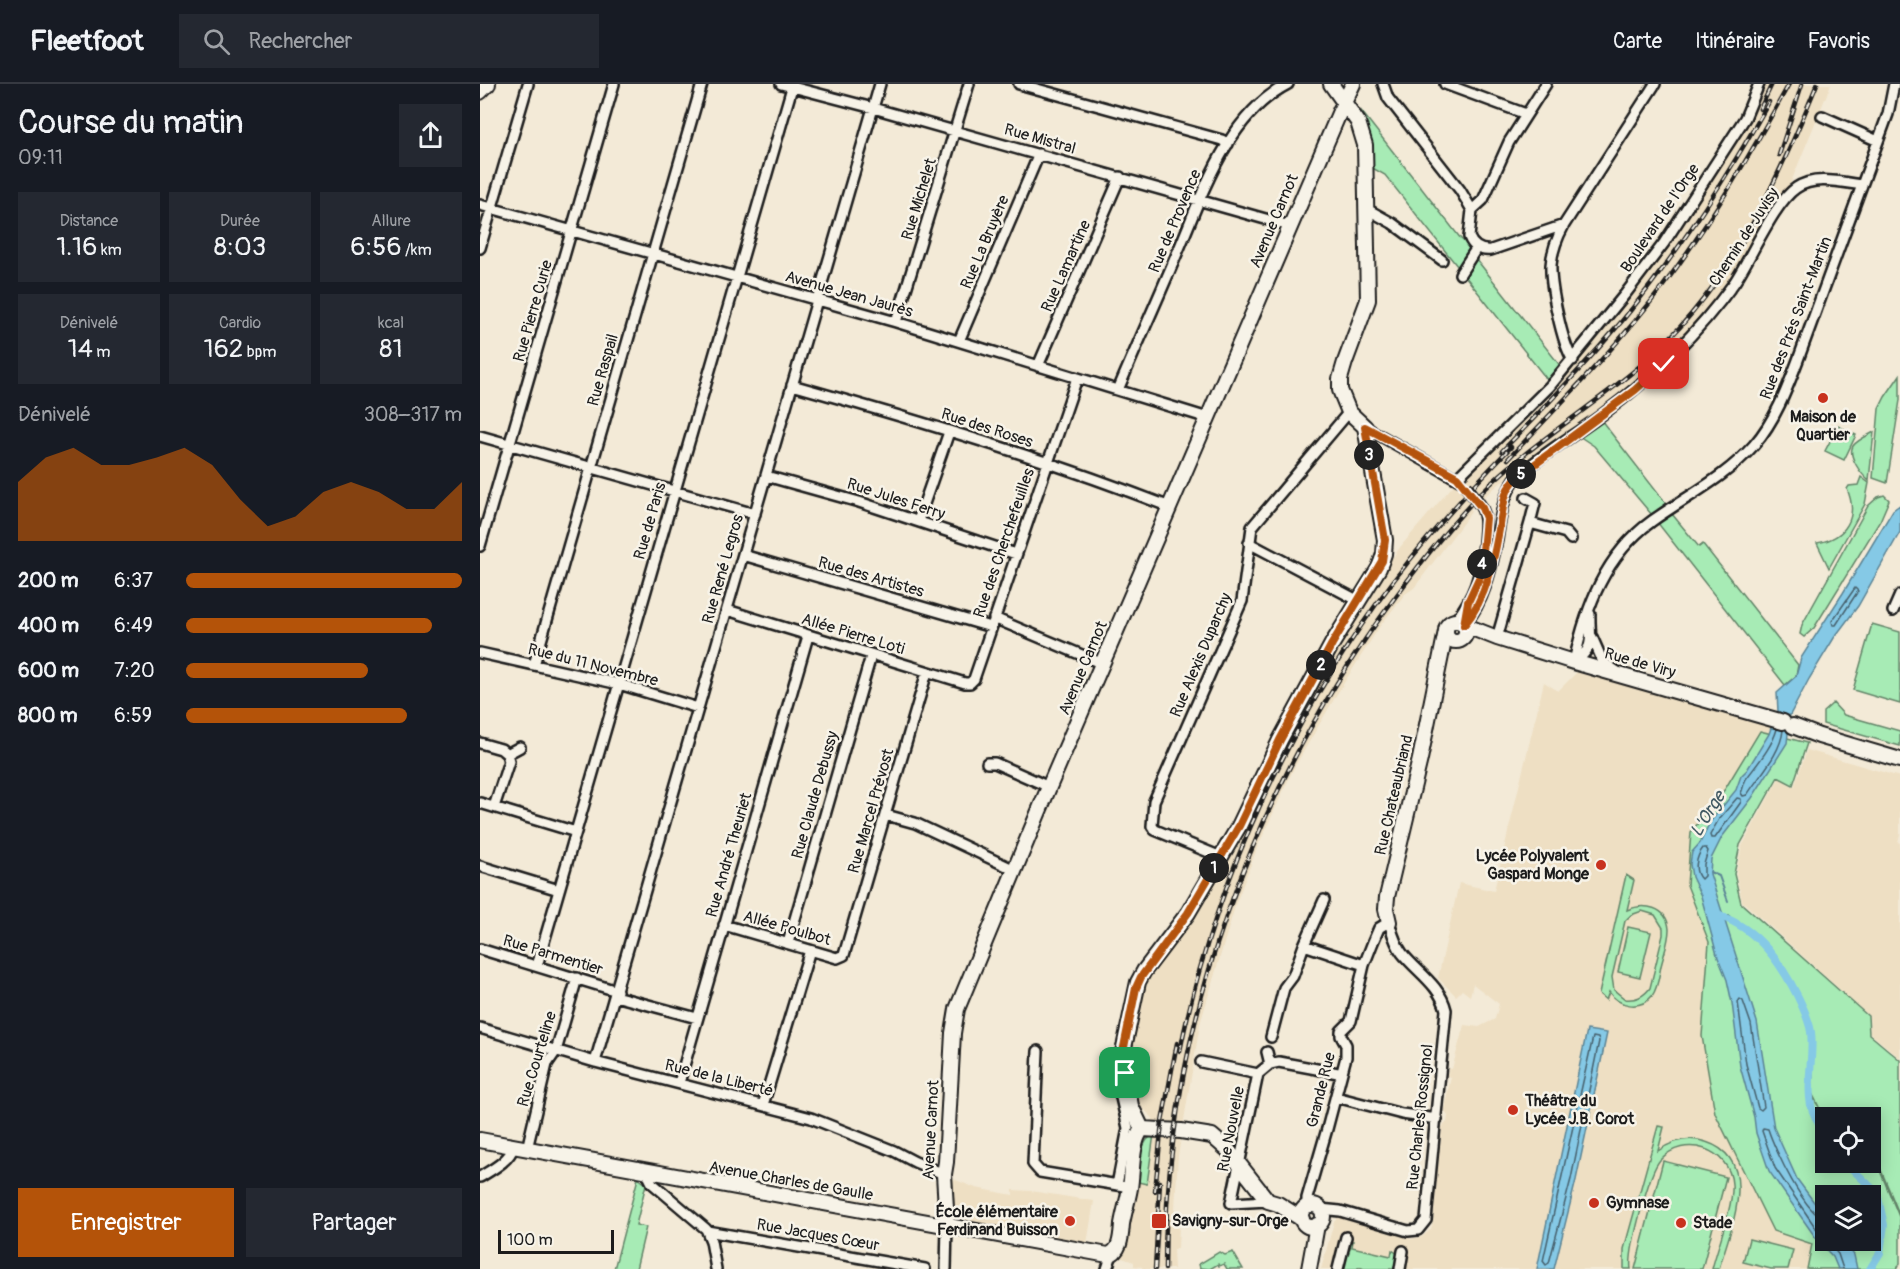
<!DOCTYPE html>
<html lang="fr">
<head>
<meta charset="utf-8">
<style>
	body { margin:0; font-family:Pangolin,sans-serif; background:#242831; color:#f1f3f6; height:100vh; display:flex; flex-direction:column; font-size:22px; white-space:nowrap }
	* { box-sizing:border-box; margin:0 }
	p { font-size:20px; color:#9ea1a6 }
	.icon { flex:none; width:33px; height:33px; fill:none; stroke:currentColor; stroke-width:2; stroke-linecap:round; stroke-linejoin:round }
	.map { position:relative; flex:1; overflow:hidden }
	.side { display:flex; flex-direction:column; background:#171b24; width:480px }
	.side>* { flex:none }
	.buttons { position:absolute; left:1335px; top:1023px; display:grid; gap:12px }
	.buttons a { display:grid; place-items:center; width:66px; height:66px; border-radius:0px; background:#171b24; box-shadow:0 3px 15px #0003; font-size:30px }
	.scale { position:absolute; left:18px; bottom:15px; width:116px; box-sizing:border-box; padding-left:6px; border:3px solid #1c1c1c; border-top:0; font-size:16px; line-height:21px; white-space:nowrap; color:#1c1c1c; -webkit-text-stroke:4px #f7f3e8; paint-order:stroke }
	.pin { position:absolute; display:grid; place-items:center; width:51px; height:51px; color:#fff; margin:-26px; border-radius:12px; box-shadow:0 3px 9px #0006 }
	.km { position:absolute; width:30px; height:30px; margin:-15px; border-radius:50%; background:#222; color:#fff; font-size:16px; line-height:30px; text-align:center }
	.round { display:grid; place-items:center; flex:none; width:63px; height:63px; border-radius:0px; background:#242831 }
	.head { display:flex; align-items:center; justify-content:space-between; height:102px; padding:0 18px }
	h1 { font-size:33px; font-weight:600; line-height:45px }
	.metrics { display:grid; grid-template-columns:repeat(3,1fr); gap:9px; height:102px; padding:6px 18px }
	.metrics div { display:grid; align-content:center; border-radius:0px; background:#242831; text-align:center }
	.metrics b { font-size:26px; font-weight:600 }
	.metrics small { font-size:16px; font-weight:400 }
	.metrics p { font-size:16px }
	.chart { height:168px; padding:12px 18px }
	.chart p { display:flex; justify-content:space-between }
	.chart svg { width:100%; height:108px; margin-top:6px; fill:#b45309; opacity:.7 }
	.button { display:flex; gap:12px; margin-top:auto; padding:12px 18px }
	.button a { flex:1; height:69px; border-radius:0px; background:#b45309; color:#fff; font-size:24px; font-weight:600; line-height:69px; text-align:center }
	.button a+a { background:#242831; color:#f1f3f6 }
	ul { padding:0 18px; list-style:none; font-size:20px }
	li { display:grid; grid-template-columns:96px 72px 1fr; align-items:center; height:45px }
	li i { height:15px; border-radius:8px; background:#b45309 }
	header { display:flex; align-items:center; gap:36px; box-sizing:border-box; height:84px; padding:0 30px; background:#171b24; border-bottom:2px solid #363941 }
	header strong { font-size:28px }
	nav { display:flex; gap:33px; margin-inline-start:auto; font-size:21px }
	.search { width:420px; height:54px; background:#242831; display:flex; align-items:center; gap:15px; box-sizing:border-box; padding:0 21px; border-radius:0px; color:#9ea1a6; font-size:22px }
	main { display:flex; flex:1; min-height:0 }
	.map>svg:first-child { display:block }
	.built { fill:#eedfc3 }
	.green { fill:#a7ebb5; stroke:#628468; stroke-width:1.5; fill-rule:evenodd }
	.water { fill:#85c9e6; stroke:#5b8495; stroke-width:1.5 }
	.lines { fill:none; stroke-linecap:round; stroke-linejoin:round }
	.shore { stroke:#46616d; stroke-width:1.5 }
	.stream { stroke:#5b8495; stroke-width:2 }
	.canal { stroke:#85c9e6; stroke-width:8 }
	.street-casing { stroke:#1c1c1c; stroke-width:14 }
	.secondary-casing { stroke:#1c1c1c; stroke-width:18 }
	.street { stroke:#f7f3e8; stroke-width:9 }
	.secondary { stroke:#f7f3e8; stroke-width:14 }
	.rail-casing { stroke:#1c1c1c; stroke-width:4.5 }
	.rail { stroke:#f7f3e8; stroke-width:2; stroke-dasharray:7; stroke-linecap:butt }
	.street-bridge-casing { stroke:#1c1c1c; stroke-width:14; stroke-linecap:butt }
	.street-bridge { stroke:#f7f3e8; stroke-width:9 }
	.route-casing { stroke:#fff; stroke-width:12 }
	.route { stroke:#b45309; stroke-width:8 }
	.poi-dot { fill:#c8321e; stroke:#f7f3e8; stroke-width:2 }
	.labels { text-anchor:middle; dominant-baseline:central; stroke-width:5; stroke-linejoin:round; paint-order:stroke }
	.street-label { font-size:16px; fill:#1c1c1c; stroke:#f7f3e8 }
	.poi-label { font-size:16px; font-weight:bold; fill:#1c1c1c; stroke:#f7f3e8; text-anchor:start }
	.water-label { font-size:18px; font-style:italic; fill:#415963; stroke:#f7f3e8 }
</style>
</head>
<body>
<header>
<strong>Fleetfoot</strong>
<div class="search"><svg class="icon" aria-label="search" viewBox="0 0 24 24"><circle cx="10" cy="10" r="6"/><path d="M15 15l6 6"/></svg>Rechercher</div>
<nav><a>Carte</a><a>Itinéraire</a><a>Favoris</a></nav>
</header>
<main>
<section class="side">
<div class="head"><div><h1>Course du matin</h1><p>09:11</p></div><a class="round"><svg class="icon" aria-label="share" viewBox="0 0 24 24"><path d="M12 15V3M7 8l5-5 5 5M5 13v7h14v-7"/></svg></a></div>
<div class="metrics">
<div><p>Distance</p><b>1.16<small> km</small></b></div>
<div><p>Durée</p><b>8:03</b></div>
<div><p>Allure</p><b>6:56<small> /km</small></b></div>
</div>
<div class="metrics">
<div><p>Dénivelé</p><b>14<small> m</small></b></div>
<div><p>Cardio</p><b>162<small> bpm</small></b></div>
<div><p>kcal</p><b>81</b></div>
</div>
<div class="chart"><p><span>Dénivelé</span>308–317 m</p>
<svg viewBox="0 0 160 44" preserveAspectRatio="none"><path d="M0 44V20L10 10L20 6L30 13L40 13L50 10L60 6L70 13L80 27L90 38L100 34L110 24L120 20L130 24L140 31L150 31L160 20V44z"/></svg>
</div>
<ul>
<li><b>200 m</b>6:37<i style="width:100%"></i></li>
<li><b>400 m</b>6:49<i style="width:89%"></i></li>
<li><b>600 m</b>7:20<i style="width:66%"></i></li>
<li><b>800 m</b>6:59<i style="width:80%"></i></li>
</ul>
<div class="button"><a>Enregistrer</a><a>Partager</a></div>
</section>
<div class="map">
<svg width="1420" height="1185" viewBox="0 0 1420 1185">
	<rect width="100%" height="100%" fill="#f3ead7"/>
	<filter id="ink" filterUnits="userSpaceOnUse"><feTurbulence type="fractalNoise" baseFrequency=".0167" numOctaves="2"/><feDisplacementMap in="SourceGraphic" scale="12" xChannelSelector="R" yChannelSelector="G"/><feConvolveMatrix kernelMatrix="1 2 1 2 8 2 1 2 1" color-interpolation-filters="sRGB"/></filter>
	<g filter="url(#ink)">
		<path class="built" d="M1285 0H1351L1311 98 1302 111 1250 197 1225 230 1171 286 1104 340 1025 395 991 424V428L934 504 925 510 900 542 857 610 814 684 778 762 756 819 720 940 698 1072 694 1141 699 1142 698 1165H693L694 1185H663L662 1183 654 1182V1178L636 1172 656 1095 665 1096 673 1034 657 1019 652 990 646 973 663 894 841 590 906 483 921 462 977 397 1090 287 1156 206 1215 123 1271 32Z
			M1097 588 1301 646 1225 765 1258 906 1355 1185H841L854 1138 858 1133 931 1155 942 1153 951 1145 953 1137 962 1043 967 1038 968 1032 964 1025 971 993 967 992 969 984 972 985 984 941 999 943 1015 935 1019 920 993 900 990 912 982 906 976 912 958 894 979 799 1014 807 1064 598 1078 607Z
			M1327 666 1420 693V750L1418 758 1420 759V974L1390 949 1389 932 1262 817 1256 790 1262 762 1299 694 1314 703Z
			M473 1095 496 1104 533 1111V1106L551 1107 614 1117 607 1160 473 1136Z"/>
		<path class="green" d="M882 28 981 155 994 166 993 171 1082 284 1069 298 905 91 889 82Z
			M1420 291V316L1407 399 1393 394 1399 325 1405 313Z
			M1121 336 1187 421 1172 431 1114 362 1099 352Z
			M1358 342 1376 351 1364 376 1345 367Z
			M1394 348 1389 396V397C1382 391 1367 372 1373 362 1377 356 1389 351 1394 348Z
			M1381 393 1389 399 1385 420 1349 484 1337 459C1366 454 1379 433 1367 405L1369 402 1378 401Z
			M1404 411 1409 416 1400 437 1334 544 1324 553 1320 550 1322 541 1388 422 1398 413Z
			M1192 430 1219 463 1223 460 1318 581 1316 592 1305 601 1177 438Z
			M1392 540 1420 548V620L1373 606Z
			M1353 619 1364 631 1420 647V662L1343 640V628Z
			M1280 647 1327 659 1313 701 1298 693 1260 761 1254 790 1261 819 1388 932 1389 950 1420 976V1132L1391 1062 1390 1034 1352 1033 1340 1025 1332 1009 1333 985C1327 1005 1333 1021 1350 1033L1346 1034V1078H1390L1391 1065 1420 1135V1179L1417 1185H1327L1332 1160 1293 1147 1235 1029 1222 952 1229 858 1207 801 1211 748 1245 705ZM1346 1112H1390V1156H1346Z
			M1146 791 1154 796 1147 826C1164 819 1187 822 1189 845 1189 857 1184 870 1181 882 1179 892 1178 904 1172 912 1160 927 1138 922 1129 908L1126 916 1119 910ZM1162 827 1175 831 1183 844V851L1170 904C1163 913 1156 916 1145 915L1134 906 1132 893 1145 837 1151 831Z
			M1148 843 1171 848 1160 893 1138 888Z
			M1178 1042 1184 1043 1178 1067C1192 1057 1209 1052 1226 1058 1282 1076 1250 1146 1239 1185H1232C1237 1164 1254 1120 1252 1100 1250 1065 1204 1049 1180 1076 1169 1088 1148 1168 1151 1185H1144V1165Z
			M674 1050 667 1100 658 1098C660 1083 658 1058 674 1050Z
			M1183 1077 1246 1093 1222 1185H1155Z
			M158 1094 166 1100 156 1141 166 1143 156 1185H134Z
			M1269 1155 1313 1166 1308 1185H1291L1263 1178Z
			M871 1157H873L872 1163 911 1172 912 1166 918 1170 916 1185H884L879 1183 877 1185H861Z
			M739 1168 745 1171 753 1168 763 1185H747L744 1180 739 1182 738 1180 730 1185 720 1184 719 1180Z"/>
		<path class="water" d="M1420 421V448L1378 522 1354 554 1329 595 1310 631 1307 659 1272 714 1242 753 1231 775 1230 790 1277 938 1294 1044 1317 1095 1345 1133 1346 1156 1363 1157 1374 1171 1377 1185H1358L1353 1173 1338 1157 1289 1087 1276 1049 1274 1033 1260 982 1252 919 1247 896 1237 871 1221 812 1212 793 1210 780 1212 768 1220 759 1230 738 1256 706 1261 692 1267 686 1289 650 1294 635 1297 636 1300 628 1298 627 1297 609 1316 592 1321 574 1363 509 1413 426Z
			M1107 946 1127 949 1096 1096 1074 1185H1057Z"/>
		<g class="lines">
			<path class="shore" d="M1375 504 1378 507 1356 541H1353L1352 537Z
				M1297 645C1292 663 1277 680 1266 695 1264 698 1263 705 1261 709L1263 712 1267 711C1279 692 1301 669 1303 646
				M1257 714 1261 715V718L1235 754H1231L1230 751 1239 735Z
				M1223 764H1226L1228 767 1224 780V792L1221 795C1213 787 1216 773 1223 764Z
				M1260 915 1263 917 1271 940 1284 1023 1281 1026 1278 1024 1266 980 1258 918Z
				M1113 953 1118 954 1119 957 1091 1095 1069 1179 1066 1181 1063 1177Z
				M1346 1135C1326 1133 1294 1064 1288 1045L1283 1044 1282 1047 1295 1084 1342 1153 1358 1170 1363 1185"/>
			<path class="stream" d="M1230 788 1239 792 1248 817
				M1249 831 1250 836"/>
			<path class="canal" d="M1240 832C1278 845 1301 879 1318 913 1323 924 1329 935 1331 948 1334 972 1326 997 1331 1021 1333 1032 1340 1041 1346 1050
				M1365 1078 1397 1109 1404 1141 1400 1169 1390 1185"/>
			<g class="street-casing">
				<path id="street" d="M301 0 393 24 810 142
					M539 0 742 56 748 60
					M903 0 908 14 980 106 992 126
					M965 0 1046 30
					M1066 0 1029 58 1003 116 992 126 989 153C993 163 1001 167 1011 166L1084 141
					M1342 32 1398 57
					M0 121 416 238 728 334
					M885 124 912 139 962 176
					M0 164 48 0
					M980 190 994 168
					M416 238 489 0
					M479 257 559 70
					M1093 276C1082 260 1070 201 1071 181 1072 166 1077 154 1084 141L1175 0
					M558 282 640 93
					M312 301C440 337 567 375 690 423
					M638 306C657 261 677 217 696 172 722 112 746 32 808 0
					M885 343 979 396
					M0 352 275 430
					M286 392 379 418 536 470
					M977 394 1070 302 1146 209 1184 159 1265 34 1279 0
					M1046 414 1055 419 1050 439
					M438 437 469 348
					M769 459 879 517
					M0 462 134 0
					M263 471 511 543
					M247 526 485 599H490L494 595 597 294
					M1413 527 1420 511
					M514 534 623 580
					M975 537C995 512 1001 491 1004 459 1005 444 1008 431 998 418
					M984 541C1004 518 1011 486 1017 456 1020 435 1023 412 1035 395 1058 372 1097 350 1123 330 1173 293 1218 249 1254 199 1271 174 1294 119 1316 104 1334 91 1361 98 1382 101
					M1112 553 1123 578 1136 587
					M1017 554 1050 439 1086 449 1091 455
					M0 569 139 600 218 624
					M1094 578C1106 523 1125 471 1172 437 1207 412 1245 394 1274 361 1295 337 1307 305 1318 276L1408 30 1414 0
					M1094 578C1117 563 1109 553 1110 530
					M54 581 222 0
					M0 659 21 665 27 670 29 677 14 723
					M27 670 40 663
					M507 679H515L569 703
					M0 719 96 748
					M406 731 435 739 535 786
					M741 773 675 746 672 742 674 717 762 517 772 443 869 328
					M0 782 79 806
					M244 841 357 874 364 871 447 588
					M308 859 391 572
					M824 861 884 881
					M0 865 137 907
					M57 882 313 0
					M135 912 217 934
					M0 944 115 978 331 1034 414 1067 435 1078 464 1090
					M791 953 804 904 813 892 824 861 844 816
					M558 967 553 1080 560 1088 650 1103
					M787 968 790 980
					M632 975 648 1044 637 1101
					M115 978 400 0
					M721 978 778 990
					M199 999 328 552
					M856 1013 922 1030 957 1035
					M283 1021 330 866
					M47 1065 67 980 76 967 97 894
					M168 1088 169 1093 172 1099 226 1145 231 1157 236 1185
					M0 1093C13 1085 29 1077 34 1062
					M788 1117 751 1119 778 990 790 980 799 978 858 989
					M827 1123V1114L847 1045 866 973V961L861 952V947L871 937 884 881 893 858 899 844 909 838C912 848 915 860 922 869 937 888 960 901 966 926L946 1136 938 1146 928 1147 860 1127 840 1125
					M227 1147 445 1185
					M466 1185 467 1141
					M627 1185 633 1167
					M858 1185 866 1153
					M920 1185 923 1167"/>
			</g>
			<g class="secondary-casing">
				<path id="secondary" d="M0 8 8 0
					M966 547a10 10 0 1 1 20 0a10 10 0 1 1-20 0Z
					M984 541 1017 554 1094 578 1303 638
					M1313 642 1339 652 1420 676
					M909 838 906 825 907 813 940 675 966 547
					M662 1045 651 1022 642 973 658 898 664 887 708 829 759 742 800 656 852 560 899 484 904 470 905 456 885 343 869 328 860 306V295L865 278 888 216 885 61 878 38 851 0
					M662 1045 701 1047 732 1052 748 1066 788 1117 798 1120 822 1135
					M0 1056 628 1171C641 1168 641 1151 642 1140 644 1128 648 1116 650 1104 653 1086 651 1059 662 1045
					M821 1132a11 11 0 1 1 22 0a11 11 0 1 1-22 0Z
					M467 1141 464 1090 466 1078 473 949 477 925 569 703 860 27 873 0
					M829 1185 837 1141"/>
			</g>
			<use href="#street" class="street"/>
			<use href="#secondary" class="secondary"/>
			<g class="rail-casing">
				<path id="rail" d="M1280 25 1292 0
					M1299 71 1322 0
					M1022 367C1063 325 1104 282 1142 237 1198 169 1246 95 1289 18
					M1028 375C1081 319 1136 264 1183 202 1231 138 1271 70 1309 0
					M700 967C734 798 810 634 914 496 950 449 990 405 1031 363
					M675 1107 682 1038 697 959
					M675 1185 680 1098
					M685 1185C685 945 773 704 916 512 942 477 970 441 1001 409 1049 361 1108 326 1160 282 1248 207 1294 105 1337 0"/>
			</g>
			<use href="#rail" class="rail"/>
			<g class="street-bridge-casing">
				<path id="street-bridge" d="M986 402 998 418"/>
			</g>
			<use href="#street-bridge" class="street-bridge"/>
		</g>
	</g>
	<g class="lines" filter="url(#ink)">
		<g class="route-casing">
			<path id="route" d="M645 989 642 973 656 904 661 893 708 829 759 742 800 656 852 560 902 477 905 456 885 343 977 393 1002 424 1006 434 1002 478 1000 492 988 518 984 541C1013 507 1016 456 1025 413L1028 405 1035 395 1155 306 1184 280"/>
		</g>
		<use href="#route" class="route"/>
	</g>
	<g class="poi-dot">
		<circle cx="1343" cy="314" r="6"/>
		<circle cx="1121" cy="781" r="6"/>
		<circle cx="1033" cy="1026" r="6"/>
		<circle cx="1114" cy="1119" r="6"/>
		<circle cx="590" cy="1137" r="6"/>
		<rect x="671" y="1129" width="16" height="16" rx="3"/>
		<circle cx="1201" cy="1139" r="6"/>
	</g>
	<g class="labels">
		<g class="street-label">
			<text transform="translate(560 55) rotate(16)">Rue Mistral</text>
			<text transform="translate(439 115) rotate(-73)">Rue Michelet</text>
			<text transform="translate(1180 134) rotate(-56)">Boulevard de l'Orge</text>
			<text transform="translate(695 137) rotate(-67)">Rue de Provence</text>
			<text transform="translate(794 137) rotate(-67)">Avenue Carnot</text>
			<text transform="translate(1264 153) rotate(-57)">Chemin de Juvisy</text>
			<text transform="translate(505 158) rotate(-67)">Rue La Bruyère</text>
			<text transform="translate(586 182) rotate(-66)">Rue Lamartine</text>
			<text transform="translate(369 210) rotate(16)">Avenue Jean Jaurès</text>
			<text transform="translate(53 227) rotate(-74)">Rue Pierre Curie</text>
			<text transform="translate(1316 234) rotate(-69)">Rue des Prés Saint-Martin</text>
			<text transform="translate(123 286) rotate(-74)">Rue Raspail</text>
			<text transform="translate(507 344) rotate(18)">Rue des Roses</text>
			<text transform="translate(416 415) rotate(18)">Rue Jules Ferry</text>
			<text transform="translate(170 437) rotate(-74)">Rue de Paris</text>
			<text transform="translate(524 459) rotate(-71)">Rue des Cherchefeuilles</text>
			<text transform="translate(243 485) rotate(-74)">Rue René Legros</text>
			<text transform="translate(391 493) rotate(16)">Rue des Artistes</text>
			<text transform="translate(373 550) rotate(17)">Allée Pierre Loti</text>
			<text transform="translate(721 571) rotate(-67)">Rue Alexis Duparchy</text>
			<text transform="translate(1160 579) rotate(16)">Rue de Viry</text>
			<text transform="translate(113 581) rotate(14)">Rue du 11 Novembre</text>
			<text transform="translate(603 584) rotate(-67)">Avenue Carnot</text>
			<text transform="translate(335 711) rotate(-74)">Rue Claude Debussy</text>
			<text transform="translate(914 711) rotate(-77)">Rue Chateaubriand</text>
			<text transform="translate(391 727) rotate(-74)">Rue Marcel Prévost</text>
			<text transform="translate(249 771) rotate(-74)">Rue André Theuriet</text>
			<text transform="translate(307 844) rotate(16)">Allée Poulbot</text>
			<text transform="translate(73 871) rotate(17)">Rue Parmentier</text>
			<text transform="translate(57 975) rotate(-73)">Rue Courteline</text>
			<text transform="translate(239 994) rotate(14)">Rue de la Liberté</text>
			<text transform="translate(841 1006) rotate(-76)">Grande Rue</text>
			<text transform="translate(940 1033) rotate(-84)">Rue Charles Rossignol</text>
			<text transform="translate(751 1045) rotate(-79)">Rue Nouvelle</text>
			<text transform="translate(451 1046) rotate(-87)">Avenue Carnot</text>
			<text transform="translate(311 1097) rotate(10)">Avenue Charles de Gaulle</text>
			<text transform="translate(338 1151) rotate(10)">Rue Jacques Cœur</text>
		</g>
		<g class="poi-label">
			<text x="1343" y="333" text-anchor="middle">Maison de<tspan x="1343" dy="18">Quartier</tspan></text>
			<text x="1109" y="772" text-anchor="end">Lycée Polyvalent<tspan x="1109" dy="18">Gaspard Monge</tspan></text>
			<text x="1045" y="1017">Théâtre du<tspan x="1045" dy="18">Lycée J.B. Corot</tspan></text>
			<text x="1126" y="1119">Gymnase</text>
			<text x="578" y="1128" text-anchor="end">École élémentaire<tspan x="578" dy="18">Ferdinand Buisson</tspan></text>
			<text x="692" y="1137">Savigny-sur-Orge</text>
			<text x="1213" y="1139">Stade</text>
		</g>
		<g class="water-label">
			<text transform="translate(1228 730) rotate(-58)">L'Orge</text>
		</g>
	</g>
</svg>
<div class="buttons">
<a><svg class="icon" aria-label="locate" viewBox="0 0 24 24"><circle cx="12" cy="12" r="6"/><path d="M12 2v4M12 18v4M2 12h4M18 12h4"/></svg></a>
<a><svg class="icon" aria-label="layers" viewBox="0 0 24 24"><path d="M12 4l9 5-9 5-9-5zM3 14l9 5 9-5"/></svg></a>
</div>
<div class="scale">100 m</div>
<div class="pin" style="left:645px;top:989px;background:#1e9e55"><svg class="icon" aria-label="arrive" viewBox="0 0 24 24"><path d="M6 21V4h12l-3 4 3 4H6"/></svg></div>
<div class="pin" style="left:1184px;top:280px;background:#d93025"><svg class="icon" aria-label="check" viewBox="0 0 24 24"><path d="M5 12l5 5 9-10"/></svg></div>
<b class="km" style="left:734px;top:784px">1</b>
<b class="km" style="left:841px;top:581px">2</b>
<b class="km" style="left:889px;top:371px">3</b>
<b class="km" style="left:1002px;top:480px">4</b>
<b class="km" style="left:1041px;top:390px">5</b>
</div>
</main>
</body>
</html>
